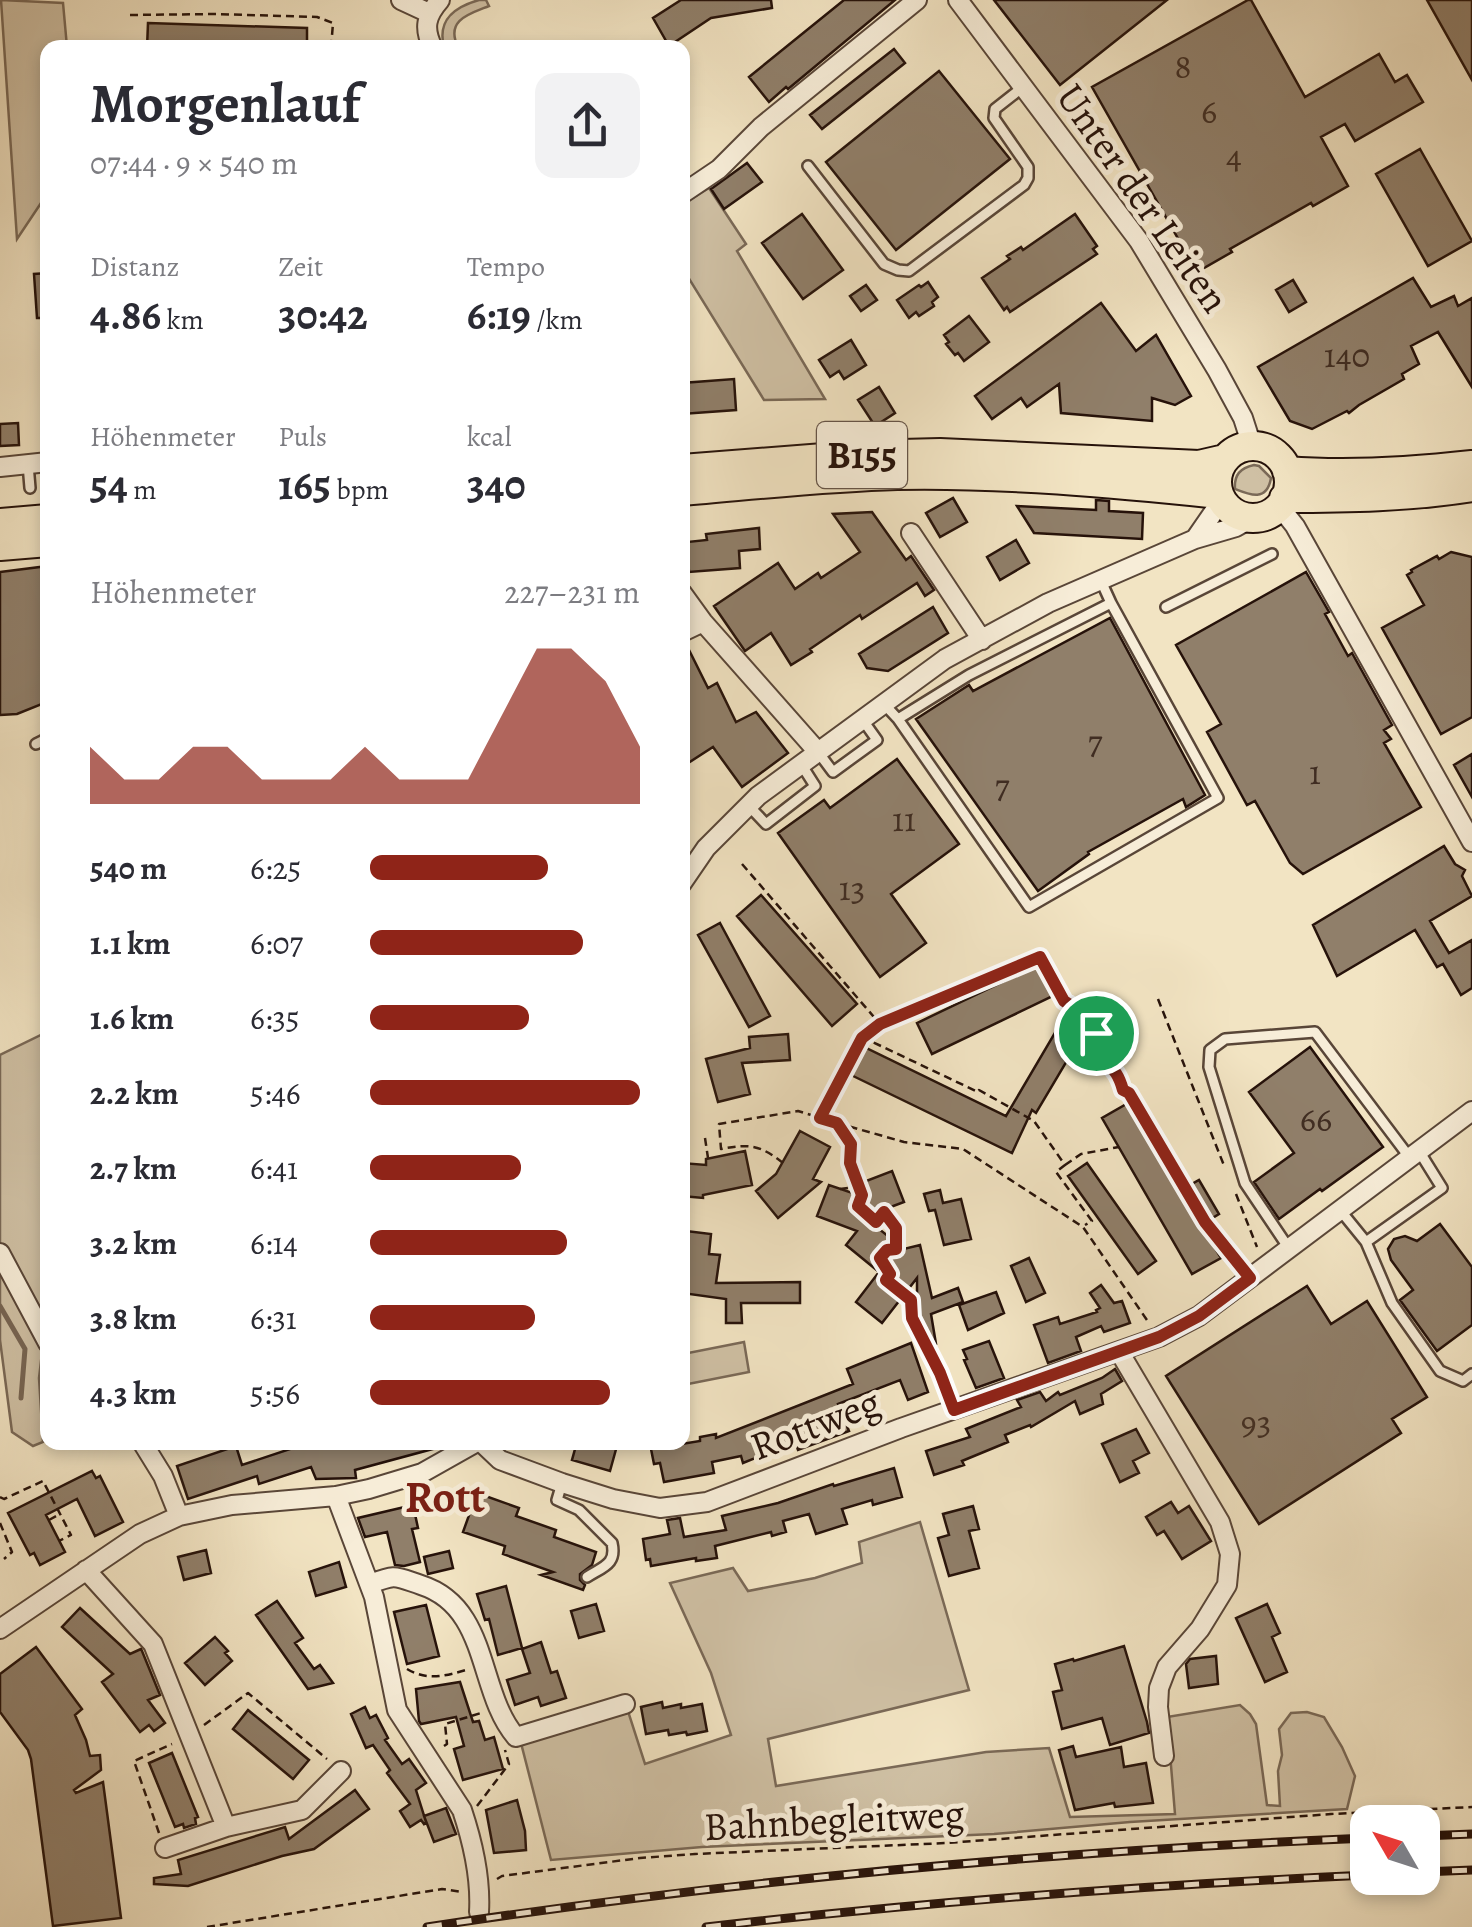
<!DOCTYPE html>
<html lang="de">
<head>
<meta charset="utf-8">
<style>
	body { margin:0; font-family:Alegreya,serif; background:#f2f2f3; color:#2b2b33; height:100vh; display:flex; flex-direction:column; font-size:38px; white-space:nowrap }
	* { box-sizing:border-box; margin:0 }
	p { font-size:32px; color:#7c7c81 }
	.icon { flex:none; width:55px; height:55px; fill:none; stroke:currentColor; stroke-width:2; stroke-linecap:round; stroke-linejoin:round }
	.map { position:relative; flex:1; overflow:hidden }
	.panel { position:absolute; left:40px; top:40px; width:650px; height:1410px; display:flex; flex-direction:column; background:#fff; border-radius:20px; box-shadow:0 5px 15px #0003 }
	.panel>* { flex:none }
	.needle { width:65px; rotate:309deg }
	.fabs { position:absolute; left:1350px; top:1805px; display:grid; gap:20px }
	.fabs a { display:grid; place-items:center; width:90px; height:90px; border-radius:20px; background:#fff; box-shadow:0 5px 15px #0003; font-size:50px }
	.pin { position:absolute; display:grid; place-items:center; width:85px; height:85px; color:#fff; margin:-42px; border:5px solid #fff; border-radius:50%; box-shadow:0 2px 10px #0007 }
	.round { display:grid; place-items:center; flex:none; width:105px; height:105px; border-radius:20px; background:#f2f2f3 }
	.summary { display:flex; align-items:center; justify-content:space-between; height:170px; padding:0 50px }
	h1 { font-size:55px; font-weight:700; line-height:75px }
	.figures { display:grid; grid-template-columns:repeat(3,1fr); gap:15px; height:170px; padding:10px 50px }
	.figures div { display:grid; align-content:center }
	.figures b { font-size:42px; font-weight:700 }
	.figures small { font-size:28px; font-weight:400 }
	.figures p { font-size:28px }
	.chart { height:280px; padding:20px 50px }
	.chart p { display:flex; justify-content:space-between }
	.chart svg { width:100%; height:180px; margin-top:10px; fill:#8f2418; opacity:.7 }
	ul { padding:0 50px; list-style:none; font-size:32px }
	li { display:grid; grid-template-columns:160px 120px 1fr; align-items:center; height:75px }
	li i { height:25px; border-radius:12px; background:#8f2418 }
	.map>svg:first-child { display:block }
	.green { fill:#cfc0a4; stroke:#7a6957; stroke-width:2.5 }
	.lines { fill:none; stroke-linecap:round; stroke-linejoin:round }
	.stream { stroke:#776553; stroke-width:5 }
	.building { fill:#907f6a; stroke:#26120a; stroke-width:2.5 }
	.lane-casing { stroke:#594638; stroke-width:14 }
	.street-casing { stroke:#594638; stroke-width:22 }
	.primary-casing { stroke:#26120a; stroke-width:32 }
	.path { stroke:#26120a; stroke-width:2.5; stroke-dasharray:8 5; stroke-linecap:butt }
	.lane { stroke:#f7edd8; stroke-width:9 }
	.street { stroke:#f7edd8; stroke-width:18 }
	.primary { stroke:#f2e4c3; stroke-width:28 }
	.rail-casing { stroke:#26120a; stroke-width:9 }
	.rail { stroke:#f7edd8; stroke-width:5; stroke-dasharray:15; stroke-linecap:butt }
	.route-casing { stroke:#fff; stroke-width:20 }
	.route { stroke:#8f2418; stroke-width:12 }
	.labels { text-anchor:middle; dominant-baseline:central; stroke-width:10; stroke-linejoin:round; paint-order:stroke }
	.number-label { font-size:35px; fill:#402d22 }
	.shield { fill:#f7edd8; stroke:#655448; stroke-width:2.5 }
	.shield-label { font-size:38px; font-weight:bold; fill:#26120a }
	.street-label { font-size:40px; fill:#26120a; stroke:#f7edd8 }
	.quarter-label { font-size:45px; font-weight:bold; fill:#7a1f14; stroke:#f7edd8 }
</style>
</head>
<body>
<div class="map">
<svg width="1472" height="1927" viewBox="0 0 1472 1927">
	<rect width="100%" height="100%" fill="#f2e4c3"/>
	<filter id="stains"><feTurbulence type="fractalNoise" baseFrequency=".002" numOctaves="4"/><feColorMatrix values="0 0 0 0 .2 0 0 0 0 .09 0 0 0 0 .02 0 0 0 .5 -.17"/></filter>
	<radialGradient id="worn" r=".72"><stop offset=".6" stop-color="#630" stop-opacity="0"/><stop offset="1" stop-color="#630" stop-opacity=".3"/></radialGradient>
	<path class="green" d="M1 0 63 3 67 47 48 48 47 194 17 239Z
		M479 0H486L489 6C469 14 445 20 458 47H444C437 20 454 7 479 0Z
		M709 188 746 244 737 251 825 399 764 400 683 269V204Z
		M1254 465 1259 466 1271 478C1267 502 1250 495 1235 489 1234 475 1240 468 1254 465Z
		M47 1032 48 1343 43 1344 39 1378 43 1442 33 1446 12 1432 0 1340V1055Z
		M744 1342 749 1372 683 1385V1354Z
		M920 1522 969 1690 768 1739 776 1786 986 1752 1049 1748 1070 1817 1175 1814 1167 1717 1240 1705 1250 1714 1256 1724 1267 1805 1280 1806 1278 1771 1282 1755 1279 1729 1291 1713 1307 1712 1324 1717 1342 1747 1355 1776 1347 1809 1130 1822 994 1834 702 1847 551 1860 521 1743 627 1708 645 1764 731 1735 711 1673 670 1583 733 1568 748 1591 815 1578 862 1563 859 1542Z"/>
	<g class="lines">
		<path class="stream" d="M0 1306 25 1349 21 1398"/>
	</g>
	<path class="building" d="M681 0H771L772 8 711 18 669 46 653 18Z
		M844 0H895L788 89 786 87 769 102 749 77Z
		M994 0H1167L1060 85Z
		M1248 0H1251L1305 97 1379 54 1395 82 1407 75 1423 102 1355 141 1345 124 1321 137 1348 186 1313 206 1311 203 1230 249 1232 252 1197 272 1092 87Z
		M1427 0H1472V80Z
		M148 23 307 28V48H147Z
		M894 49 905 63 822 129 810 115Z
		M939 71 1010 159 896 250 826 162Z
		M1420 149 1472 241 1428 266 1376 174Z
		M747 163 762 182 724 209 711 189Z
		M802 214 843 270 803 299 762 243Z
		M1075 214 1097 246 1093 249 1097 254 1010 312 1007 307 1004 310 982 278 1010 259 1007 256 1021 247 1023 250Z
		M48 273V318H37L34 274Z
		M1413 278 1431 307 1454 296 1458 306 1472 298V387L1438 332 1411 346 1419 364 1402 374 1404 379 1359 405 1349 413 1347 411 1312 429 1290 421 1258 367Z
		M1293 280 1306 302 1289 312 1276 290Z
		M928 282 938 297 932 302 934 306 919 316 916 312 909 318 897 300 919 285 921 287Z
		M866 285 877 300 861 311 850 296Z
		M1101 303 1136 351 1156 335 1191 396 1175 405 1152 398V421L1061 413 1059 384 1027 407 1021 398 992 419 975 396Z
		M969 316 989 342 964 361 958 353 955 355 946 344 949 342 944 335Z
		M851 340 866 365 844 379 839 371 830 377 819 360Z
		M734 379 736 410 682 414V383Z
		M879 387 895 413 875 426 858 400Z
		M18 423 19 445 0 446V424Z
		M953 498 967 522 940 537 926 513Z
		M1096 500 1109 501V511L1143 513 1142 539 1034 533 1017 506 1096 510Z
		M872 512 906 560 911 556 934 590 925 596 917 583 862 619 860 615 810 649 812 652 791 665 771 633 745 651 714 606 778 563 795 589 818 573 821 578 860 552 833 514Z
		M759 528 760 549 739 551 740 568 689 572 687 542 707 540 706 534Z
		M1016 540 1029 563 1000 580 987 557Z
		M1451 552 1472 557V717L1441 734 1382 628 1424 605 1407 575 1412 572 1411 570 1437 556 1439 559Z
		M48 566V699L42 704 17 714 0 715V572Z
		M1306 572 1329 612 1325 614 1348 656 1352 653 1392 725 1384 730 1391 739 1384 743 1421 807 1303 874 1290 863 1255 801 1247 805 1207 732 1221 724 1176 645Z
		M933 607 948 633 888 671 867 668 859 654Z
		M1110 618 1205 795 1186 807 1183 799 1088 852 1089 854 1038 891 916 719 969 685 973 691Z
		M682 644H686L708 688 717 683 736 722 756 712 788 753 742 787 713 747 682 767Z
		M1472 754V797L1454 765Z
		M897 759 959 844 891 894 926 943 880 977 778 833 824 800 830 808Z
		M1444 846 1455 864 1465 870 1462 876 1472 896 1430 921 1449 953 1472 940V988L1461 995 1443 964 1437 967 1415 930 1337 976 1313 925Z
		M761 895 857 1004 832 1026 737 916Z
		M720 923 770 1016 749 1027 698 935Z
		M1040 964 1055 995 932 1054 917 1023Z
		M1069 1009 1090 1022 1036 1113 1032 1110 1012 1153 849 1074 862 1046 1006 1116Z
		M788 1034 790 1060 742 1063 750 1094 718 1102 706 1059 750 1048 749 1037Z
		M1310 1047 1383 1147 1322 1191 1320 1189 1279 1219 1254 1182 1294 1153 1249 1092Z
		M1130 1102 1181 1190 1199 1180 1219 1214 1201 1225 1221 1258 1192 1274 1102 1118Z
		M800 1131 830 1147 813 1179 821 1182 778 1218 756 1191 776 1174Z
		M745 1151 752 1185 703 1195V1198L682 1196V1163L706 1165V1159Z
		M1087 1163 1156 1261 1138 1274 1068 1176Z
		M892 1171 904 1202 864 1217 904 1249 920 1245 932 1298 958 1288 963 1302 931 1314 936 1344 933 1345 917 1314V1278L882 1323 856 1302 879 1272 846 1245 857 1231 817 1216 829 1185 867 1198 861 1183Z
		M940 1190 943 1203 961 1199 971 1239 944 1245 935 1210 929 1211 924 1194Z
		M1440 1224 1472 1267V1325L1437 1351 1400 1300 1413 1290 1391 1260 1388 1249 1394 1239 1405 1236 1417 1241Z
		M686 1231 711 1234 709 1254 720 1255 716 1283 800 1282V1303H741L742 1323H726V1299L682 1293V1256Z
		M1029 1258 1045 1293 1026 1302 1011 1266Z
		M1101 1285 1114 1303 1122 1301 1130 1323 1104 1332 1101 1326 1076 1337 1081 1351 1048 1363 1034 1325 1058 1317 1060 1324 1097 1312 1096 1310 1100 1308 1090 1293Z
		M1307 1286 1331 1324 1367 1301 1427 1397 1392 1419 1401 1433 1259 1524 1166 1376Z
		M996 1292 1004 1313 968 1330 959 1305Z
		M989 1341 1004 1378 976 1388 964 1360 967 1359 963 1350Z
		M911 1343 928 1392 908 1400 900 1380 838 1404 849 1431 798 1450 795 1442 743 1463 741 1456 712 1462 714 1473 664 1482 660 1463 654 1464 651 1449 700 1441V1437L716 1434V1438L853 1384 847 1369Z
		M1115 1369 1122 1381 1101 1394 1103 1404 1080 1414 1075 1401 1031 1427 1030 1425 1005 1435 1008 1442 962 1461 964 1465 934 1475 926 1451 970 1437 966 1429 1021 1407 1017 1400 1040 1392 1046 1401 1058 1392 1060 1395 1102 1378Z
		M1136 1429 1149 1453 1133 1461 1139 1473 1120 1482 1102 1444Z
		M311 1442H439L440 1447 355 1470 356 1478 316 1479 311 1467 259 1484 257 1476 188 1499 177 1466 236 1446 242 1465Z
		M577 1442H618L610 1471 572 1460Z
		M894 1468 902 1497 873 1505 872 1500 842 1509 847 1524 816 1534 809 1514 783 1521 786 1532 772 1536 771 1532 715 1546 717 1558 696 1561V1558L651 1566 650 1559 646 1560 643 1539 670 1534 667 1520 680 1518 684 1537 726 1530 722 1516 778 1503 833 1484 834 1486Z
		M92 1471 96 1478 100 1476 123 1522 95 1536 77 1499 46 1515 65 1552 40 1565 34 1553 30 1555 8 1513Z
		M477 1493 519 1508 516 1516 556 1530 554 1537 596 1552 592 1565 580 1574V1580L585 1585 583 1590 541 1575 553 1572 503 1554 505 1546 463 1532Z
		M1171 1502 1178 1513 1189 1506 1211 1541 1182 1559 1164 1531 1157 1535 1146 1517Z
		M413 1505 418 1528 412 1529 420 1562 404 1566 395 1565 387 1532 365 1537 358 1518Z
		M973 1506 979 1529 969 1531 979 1568 949 1576 938 1538 949 1535 943 1514Z
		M206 1550 211 1573 184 1580 178 1557Z
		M449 1551 453 1568 428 1574 424 1557Z
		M339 1562 346 1587 316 1596 309 1572Z
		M506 1586 522 1648 498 1655 489 1619 485 1620 477 1594Z
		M277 1601 303 1638 295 1643 314 1669 320 1665 333 1683 308 1689 256 1615Z
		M596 1604 604 1631 579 1638 571 1611Z
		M1267 1604 1280 1633 1272 1637 1287 1672 1265 1682 1236 1618Z
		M426 1605 439 1656 407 1664 394 1612Z
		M80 1608 130 1654 141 1649 142 1651 160 1695 148 1700 165 1723 154 1731 149 1725 140 1732 102 1682 113 1674 62 1627Z
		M215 1637 228 1651 225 1653 232 1661 205 1685 185 1663Z
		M541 1642 551 1673 557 1671 566 1698 541 1706 538 1697 515 1705 507 1680 530 1673 522 1649Z
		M1124 1646 1147 1722 1149 1733 1110 1745 1102 1718 1062 1729 1053 1692 1062 1690 1055 1664 1073 1659 1074 1661Z
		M36 1647 82 1709 75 1715 86 1740 90 1756 100 1755 101 1770 74 1790 76 1793 103 1782 121 1918 53 1926 31 1759 28 1750 0 1712V1674Z
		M1216 1656 1218 1684 1189 1688 1186 1664 1190 1659Z
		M460 1682 473 1722 479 1721 485 1740 494 1737 503 1769 463 1780 454 1749 464 1746 456 1717 421 1724 419 1721 416 1689Z
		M662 1702 663 1708 681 1704V1708L702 1704 707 1731 687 1735 686 1732 669 1735 668 1730 646 1734 641 1707Z
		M365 1707 370 1718 376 1715 388 1738 385 1740 402 1764 409 1759 426 1783 416 1790 426 1822 424 1824 421 1820 410 1827 400 1811 410 1804 387 1773 390 1770 373 1745 366 1748 351 1714Z
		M248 1710 309 1760 293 1779 233 1729Z
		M1073 1746 1076 1757 1121 1747 1124 1767 1146 1763 1153 1803 1115 1807 1114 1803 1075 1810 1059 1750Z
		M172 1753 198 1817 195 1818 196 1824 184 1828 183 1824 175 1827 149 1763Z
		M355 1790 369 1809 314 1849 282 1856 188 1886 154 1884V1878L181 1874 178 1860 285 1827 289 1839Z
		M517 1800 525 1831 526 1850 494 1853 486 1810Z
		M446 1808 456 1834 434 1842 424 1816Z"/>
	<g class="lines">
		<g class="lane-casing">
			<path id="lane" d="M808 166 884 264 898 270 909 271 1024 185 1028 178V167L994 118 995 109 1023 87
				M28 464 30 488
				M1166 607 1272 554
				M884 704 898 719 969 675 1111 603 1101 581
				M898 719 1029 907 1218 798 1111 603
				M36 744 48 738
				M818 752 833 772 877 740 862 719
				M748 805 766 824 815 786 801 764
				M1419 1151 1442 1188 1366 1242 1392 1303 1440 1371 1463 1381 1472 1374
				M1340 1210 1366 1242
				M1288 1247 1245 1183 1209 1067 1210 1050 1225 1039 1315 1032 1410 1158
				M562 1483 557 1500 579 1510 612 1543C617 1565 602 1567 587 1577"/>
		</g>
		<g class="street-casing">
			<path id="street" d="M401 0 429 13
				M958 0 1139 241 1217 370 1243 418 1252 446
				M433 48C423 28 426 16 440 0
				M682 194 719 169 761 127 917 0
				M0 467 48 462
				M1279 506 1295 526 1472 842
				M911 533 982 640
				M1195 539 1222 500
				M682 593 703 622 818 752
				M682 632 703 622
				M682 883 706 848 758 796 945 659 1048 603 1195 539 1236 527 1252 518
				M0 1253 48 1343
				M1120 1353 1220 1522 1230 1554 1227 1585 1200 1629 1167 1667 1159 1688 1158 1707 1164 1756
				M142 1442 163 1476 179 1516
				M481 1442 500 1460 562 1483 613 1499 660 1508 707 1502 901 1428 1159 1337 1199 1316 1472 1111
				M336 1496 374 1597 397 1710 462 1810C473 1843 481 1878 479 1912
				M86 1570 153 1644 226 1827 165 1848
				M370 1584C397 1574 394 1576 421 1585 490 1607 477 1692 516 1737L625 1704
				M0 1629 140 1534 179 1516 232 1505 336 1496 369 1489 422 1473 477 1442
				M226 1827 302 1810 341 1771"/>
		</g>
		<g class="primary-casing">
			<path id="primary" d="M1217 482a36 36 0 1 1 72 0a36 36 0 1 1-72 0Z
				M682 469 862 455 940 453 1199 465 1225 459
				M1287 471C1350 476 1410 472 1472 465
				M682 491C754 485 825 477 897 475 1004 473 1112 483 1219 494
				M1284 498C1347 498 1410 497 1472 487
				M0 523 48 519
				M0 546 48 542"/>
		</g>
		<path class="path" d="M130 15 216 14 317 17 333 23 331 48
			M742 864 880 1024 1040 957 1064 1001 1093 1021 1103 1061 1113 1068 1123 1090 1129 1093 1205 1222 1240 1265
			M1158 999 1225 1168
			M862 1037 978 1092 979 1090 1034 1121 1065 1165 1056 1172 1092 1221 1085 1225
			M820 1118 862 1037 879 1025
			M837 1123 904 1142 963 1149 1083 1227 1149 1323
			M705 1138 708 1158
			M783 1163C759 1144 749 1144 721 1149L719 1124 798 1111 837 1123 851 1144 850 1163 860 1191
			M1065 1165 1081 1154 1119 1147
			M840 1189 856 1187 862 1195 858 1206 876 1221 884 1213 896 1228V1249L887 1250 880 1258 890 1274 886 1280 911 1300 912 1318 948 1395
			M1236 1194 1257 1247
			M0 1497 4 1499 43 1481 71 1535 59 1541
			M49 1520 60 1514
			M0 1523 12 1552 4 1559
			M407 1669C427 1681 445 1676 466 1670
			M204 1725 248 1693 327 1759
			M444 1746 447 1744 445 1724 481 1713
			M477 1806 509 1764 505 1750
			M159 1833 134 1761 172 1744
			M497 1879 502 1876 640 1858 695 1854 947 1843 1331 1814 1472 1807
			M207 1927 442 1889 462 1892"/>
		<use href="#lane" class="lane"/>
		<use href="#street" class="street"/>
		<use href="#primary" class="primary"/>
		<g class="rail-casing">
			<path id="rail" d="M1422 1836 1472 1834
				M1422 1872 1472 1870
				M427 1927C738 1880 1053 1851 1368 1838
				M706 1927C926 1902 1146 1885 1368 1875"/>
		</g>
		<use href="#rail" class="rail"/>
	</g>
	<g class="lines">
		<g class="route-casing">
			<path id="route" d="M1040 957 1064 1001 1093 1020 1103 1061C1115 1069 1119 1076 1123 1090L1129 1093 1205 1222 1250 1278 1199 1316 1159 1337 954 1410 940 1373 912 1318 911 1300 886 1280 890 1274 880 1258 887 1250 896 1249V1228L884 1212 876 1222 858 1206 862 1195 850 1163 851 1144 837 1123 820 1118 862 1038 880 1024Z"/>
		</g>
		<use href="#route" class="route"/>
	</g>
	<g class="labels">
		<g class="number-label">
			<text x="1183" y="66">8</text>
			<text x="1209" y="111">6</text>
			<text x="1234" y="156">4</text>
			<text x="1347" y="355">140</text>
			<text x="1095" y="742">7</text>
			<text x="1315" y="772">1</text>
			<text x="1002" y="786">7</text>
			<text x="904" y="819">11</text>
			<text x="852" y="888">13</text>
			<text x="1316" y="1119">66</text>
			<text x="1256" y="1422">93</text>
		</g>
		<rect class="shield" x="817" y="422" width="90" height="66" rx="8"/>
		<g class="shield-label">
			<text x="862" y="455">B155</text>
		</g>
		<g class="street-label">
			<text transform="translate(1143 198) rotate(55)">Unter der Leiten</text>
			<text transform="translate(815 1424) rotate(-21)">Rottweg</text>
			<text transform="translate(834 1820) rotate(-3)">Bahnbegleitweg</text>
		</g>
		<g class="quarter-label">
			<text x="445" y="1497">Rott</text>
		</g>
	</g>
	<rect width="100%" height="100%" filter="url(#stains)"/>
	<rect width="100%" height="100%" fill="url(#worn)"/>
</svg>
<div class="fabs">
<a><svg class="needle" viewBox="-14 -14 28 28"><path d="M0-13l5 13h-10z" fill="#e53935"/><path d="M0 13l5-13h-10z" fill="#7c7c81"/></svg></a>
</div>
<div class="pin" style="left:1096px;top:1033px;background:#1e9e55"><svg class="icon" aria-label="arrive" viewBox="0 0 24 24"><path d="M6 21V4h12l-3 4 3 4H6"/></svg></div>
<section class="panel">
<div class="summary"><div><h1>Morgenlauf</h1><p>07:44 · 9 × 540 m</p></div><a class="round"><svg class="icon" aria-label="share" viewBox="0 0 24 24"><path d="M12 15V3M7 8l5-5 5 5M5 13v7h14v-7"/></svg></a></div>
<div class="figures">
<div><p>Distanz</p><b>4.86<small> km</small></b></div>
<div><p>Zeit</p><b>30:42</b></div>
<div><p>Tempo</p><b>6:19<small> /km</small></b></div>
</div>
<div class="figures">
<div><p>Höhenmeter</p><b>54<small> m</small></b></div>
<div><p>Puls</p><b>165<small> bpm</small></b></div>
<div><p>kcal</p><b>340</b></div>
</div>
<div class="chart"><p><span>Höhenmeter</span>227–231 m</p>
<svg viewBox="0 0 160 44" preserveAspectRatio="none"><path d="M0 44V30L10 38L20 38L30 30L40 30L50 38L60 38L70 38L80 30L90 38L100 38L110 38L120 22L130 6L140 6L150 14L160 30V44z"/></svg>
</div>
<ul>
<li><b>540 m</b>6:25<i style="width:66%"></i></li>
<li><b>1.1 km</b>6:07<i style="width:79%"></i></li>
<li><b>1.6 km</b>6:35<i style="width:59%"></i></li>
<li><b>2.2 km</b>5:46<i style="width:100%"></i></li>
<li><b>2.7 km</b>6:41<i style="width:56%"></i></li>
<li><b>3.2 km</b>6:14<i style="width:73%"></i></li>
<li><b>3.8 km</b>6:31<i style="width:61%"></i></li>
<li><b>4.3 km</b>5:56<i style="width:89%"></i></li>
</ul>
</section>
</div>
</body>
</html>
